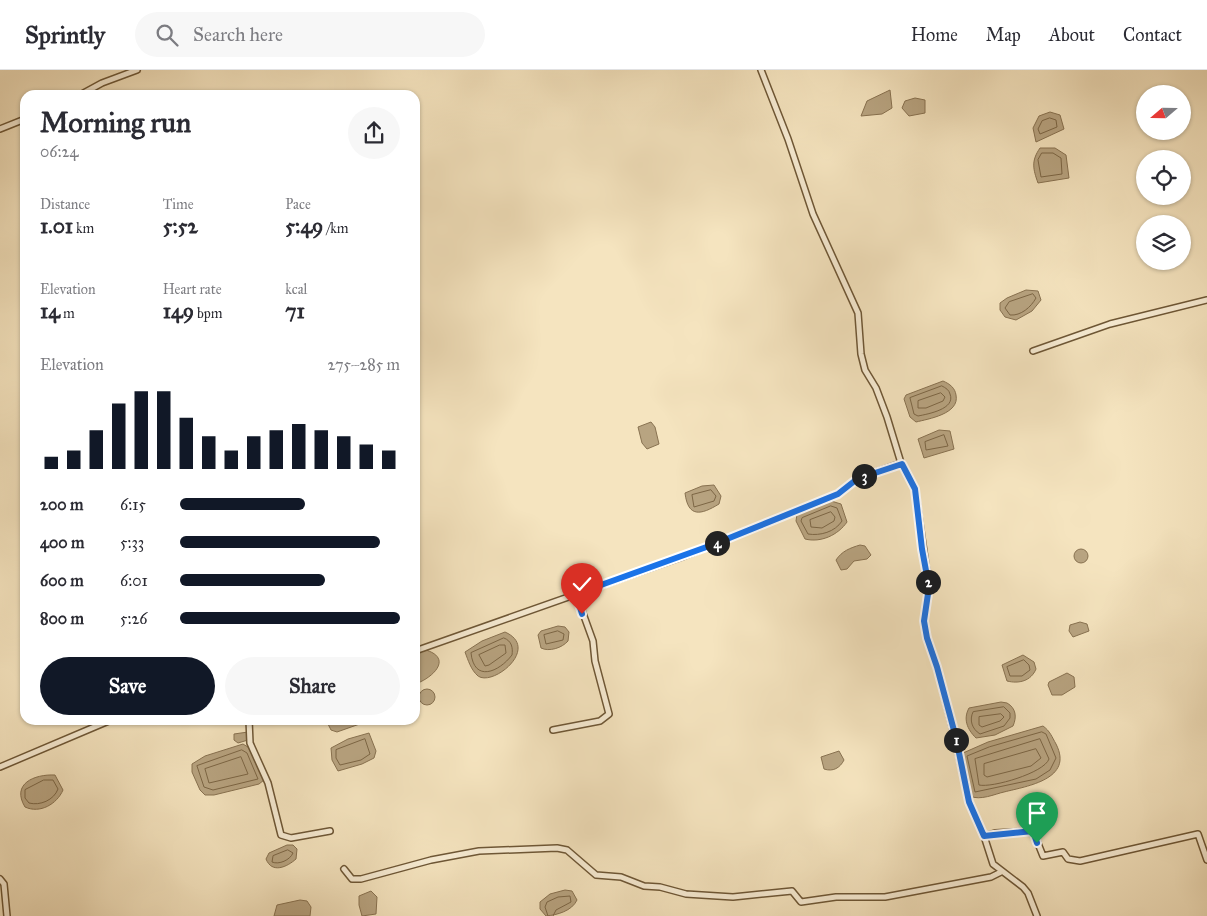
<!DOCTYPE html>
<html lang="en">
<head>
<meta charset="utf-8">
<style>
	body { margin:0; font-family:"IM FELL Great Primer",serif; background:#f7f7f7; color:#2b2b33; height:100vh; display:flex; flex-direction:column; font-size:19px; white-space:nowrap }
	* { box-sizing:border-box; margin:0 }
	p { font-size:16px; color:#7c7c81 }
	.icon { flex:none; width:28px; height:28px; fill:none; stroke:currentColor; stroke-width:2; stroke-linecap:round; stroke-linejoin:round }
	.map { position:relative; flex:1; overflow:hidden }
	.sheet { position:absolute; left:20px; top:20px; width:400px; height:635px; display:flex; flex-direction:column; background:#fff; border-radius:15px; box-shadow:0 1px 4px #0004 }
	.sheet>* { flex:none }
	.needle { width:32px; rotate:250deg }
	.tools { position:absolute; left:1136px; top:15px; display:grid; gap:10px }
	.tools a { display:grid; place-items:center; width:55px; height:55px; border-radius:50%; background:#fff; box-shadow:0 1px 4px #0004; font-size:25px }
	.pin { position:absolute; display:grid; place-items:center; width:42px; height:42px; color:#fff; margin:-51px -21px; border-radius:50% 50% 50% 0; rotate:-45deg; box-shadow:0 0 5px #0007 }
	.pin .icon { rotate:45deg }
	.km { position:absolute; width:25px; height:25px; margin:-12px; border-radius:50%; background:#222; color:#fff; font-size:14px; line-height:25px; text-align:center }
	.round { display:grid; place-items:center; flex:none; width:52px; height:52px; border-radius:26px; background:#f7f7f7 }
	.summary { display:flex; align-items:center; justify-content:space-between; height:85px; padding:0 20px }
	h1 { font-size:28px; font-weight:800; line-height:38px }
	.stats { display:grid; grid-template-columns:repeat(3,1fr); gap:8px; height:85px; padding:5px 20px }
	.stats div { display:grid; align-content:center }
	.stats b { font-size:21px; font-weight:800 }
	.stats small { font-size:14px; font-weight:400 }
	.stats p { font-size:14px }
	.chart { height:140px; padding:10px 20px }
	.chart p { display:flex; justify-content:space-between }
	.chart svg { width:100%; height:90px; margin-top:5px; stroke:#111827; stroke-width:6 }
	.action { display:flex; gap:10px; margin-top:auto; padding:10px 20px }
	.action a { flex:1; height:58px; border-radius:30px; background:#111827; color:#fff; font-size:20px; font-weight:800; line-height:58px; text-align:center }
	.action a+a { background:#f7f7f7; color:#2b2b33 }
	ul { padding:0 20px; list-style:none; font-size:16px }
	li { display:grid; grid-template-columns:80px 60px 1fr; align-items:center; height:38px }
	li i { height:12px; border-radius:6px; background:#111827 }
	header { display:flex; align-items:center; gap:30px; box-sizing:border-box; height:70px; padding:0 25px; background:#fff; border-bottom:1px solid #e1e1e2 }
	header strong { font-size:24px }
	nav { display:flex; gap:28px; margin-inline-start:auto; font-size:18px }
	.search { width:350px; height:45px; background:#f7f7f7; display:flex; align-items:center; gap:12px; box-sizing:border-box; padding:0 18px; border-radius:28px; color:#7c7c81; font-size:19px }
	.map>svg:first-child { display:block }
	.water { fill:#b8a481; stroke:#887251 }
	.lines { fill:none; stroke-linecap:round; stroke-linejoin:round }
	.shore { stroke:#7c6645; stroke-width:1 }
	.street-casing { stroke:#6e5736; stroke-width:8 }
	.street { stroke:#f8edd5; stroke-width:5 }
	.route-casing { stroke:#fff; stroke-width:10 }
	.route { stroke:#1a73e8; stroke-width:6 }
</style>
</head>
<body>
<header>
<strong>Sprintly</strong>
<div class="search"><svg class="icon" aria-label="search" viewBox="0 0 24 24"><circle cx="10" cy="10" r="6"/><path d="M15 15l6 6"/></svg>Search here</div>
<nav><a>Home</a><a>Map</a><a>About</a><a>Contact</a></nav>
</header>
<div class="map">
<svg width="1207" height="846" viewBox="0 0 1207 846">
	<rect width="100%" height="100%" fill="#f5e4bf"/>
	<filter id="stains"><feTurbulence type="fractalNoise" baseFrequency=".004" numOctaves="4"/><feColorMatrix values="0 0 0 0 .2 0 0 0 0 .09 0 0 0 0 .02 0 0 0 .5 -.17"/></filter>
	<radialGradient id="worn" r=".72"><stop offset=".6" stop-color="#630" stop-opacity="0"/><stop offset="1" stop-color="#630" stop-opacity=".3"/></radialGradient>
	<path class="water" d="M890 20 892 38 882 44 861 46 867 31Z
		M915 28 925 30V43L909 46 902 38 905 31Z
		M1050 42 1060 45 1064 59 1036 72 1033 58 1039 46Z
		M1040 78H1055L1066 85 1069 108 1038 113C1033 99 1031 91 1040 78Z
		M1026 220 1038 221 1041 230 1032 241 1016 250 1005 247 1000 240V233L1007 228Z
		M943 311C950 314 955 318 956 325 960 344 928 349 916 352L910 347 904 329 906 325Z
		M651 352 655 357 659 374 647 379 642 373 638 357Z
		M939 360 950 361 954 379 924 388 918 369Z
		M714 415 721 426 719 434C701 445 688 448 685 423L702 416Z
		M831 431 841 434 847 452C838 465 821 473 805 469L796 451 797 444Z
		M860 475 865 476 871 485 867 489 854 491 847 499 841 500 836 490C842 481 850 478 860 475Z
		M1074 486a7 7 0 1 1 14 0a7 7 0 1 1-14 0Z
		M1080 552 1087 554 1089 561 1073 567 1069 561 1070 555Z
		M558 556 565 557 569 562 568 571C562 578 549 582 541 578L538 565 541 561Z
		M505 562C541 578 493 617 478 606 471 600 468 590 465 582L482 571Z
		M426 580C454 589 431 609 415 614V584Z
		M1023 585 1034 592 1036 599C1031 611 1019 614 1007 611L1002 595Z
		M1067 603 1074 607 1075 617 1062 625H1052L1048 615 1049 612Z
		M419 627a8 8 0 1 1 16 0a8 8 0 1 1-16 0Z
		M1001 632 1007 633C1016 638 1017 647 1013 656L995 665 976 668C967 659 963 649 969 638Z
		M326 650H371L337 662 331 660Z
		M1043 656C1050 661 1052 667 1056 674 1074 709 1028 716 1004 722 995 724 980 731 970 726L963 683 988 672Z
		M248 662V670L238 673 234 670V664Z
		M369 663 376 681 374 688 362 694 338 701 332 690 331 678 348 669Z
		M243 674 251 679 264 710 259 714 214 725H205L200 720 192 702V694L205 686Z
		M839 681 844 690C840 698 833 702 824 699L821 687Z
		M55 705 63 720C57 734 40 744 25 737 11 714 34 704 55 705Z
		M287 775H293L297 779 296 789C287 797 272 804 266 789L269 783Z
		M565 820 572 821 577 830C572 841 557 845 546 846L540 839V832L550 824Z
		M371 821 377 827 376 844 362 846 359 835V826Z
		M300 830 307 831 311 837 310 846H274L277 835Z"/>
	<g class="lines">
		<path class="shore" d="M1050 48 1056 50 1057 57 1040 64 1038 59 1042 51Z
			M1042 83H1053L1061 88 1062 104 1041 107 1038 90Z
			M1033 224 1036 228C1031 237 1021 246 1010 245L1005 238 1009 232Z
			M942 316C946 318 949 320 950 324 956 339 928 344 918 346L914 344 910 328Z
			M941 323 945 327 943 331 926 338H918V331Z
			M944 365 948 376 926 380 925 372Z
			M711 420 716 426 714 431 694 437 692 425Z
			M831 436 837 438 842 451C835 462 820 466 808 464L801 451 802 448Z
			M831 442 835 447 834 451 822 458 811 457 810 450Z
			M558 561 564 564 563 570 546 574 544 565Z
			M504 568C512 571 513 578 512 585 499 602 474 613 471 583Z
			M500 575H505L506 583 489 595 485 596 479 585Z
			M1024 590 1029 595 1030 600 1022 606H1010L1007 597Z
			M1004 637 1010 643V648L1004 656 980 664C972 659 969 650 973 642Z
			M1001 644 1004 647 1000 651 982 657 979 655V647Z
			M1042 662 1046 664 1056 688 1050 700 1036 709 975 722 967 686 989 677Z
			M365 669 370 684 361 690 340 695 336 688V680Z
			M1040 669 1049 689C1044 703 992 718 979 715L975 689Z
			M1036 679 1041 688 1031 696 987 707 984 705V694Z
			M242 680 247 683 258 709 213 720 204 717 197 696Z
			M241 687 248 704 209 713 205 699Z
			M44 710H53L58 719C54 730 40 736 29 733L25 728V720Z
			M288 780 293 783C290 790 279 795 272 792L273 786Z
			M548 846 545 837 547 832 558 827 570 826 571 832 556 840 553 846"/>
		<g class="street-casing">
			<path id="street" d="M761 0 788 69 813 144 858 243 861 284 865 300 876 318 887 347 901 393 915 419 929 517 924 551 927 568 937 597 955 668 969 731 984 766 993 794 1023 817 1028 823 1037 846
				M80 25 102 13 137 0
				M0 59 25 49
				M1033 281 1110 254 1207 230
				M415 581 682 487 838 424 857 409 901 393
				M249 650 250 673 268 713 281 765 291 768 330 761
				M553 660 600 651 609 644 595 591 593 571 576 524
				M0 697 111 650
				M984 766 995 763 1033 761 1043 786 1063 782 1068 789 1080 791 1198 764 1207 790
				M344 799 352 809H361L431 790 479 781 557 778 567 780 596 805 621 807 644 816 660 817 686 824 733 827 792 821 801 832 836 827H885L991 807 1001 802
				M0 809 4 814 7 846"/>
		</g>
		<use href="#street" class="street"/>
	</g>
	<g class="lines">
		<g class="route-casing">
			<path id="route" d="M582 544 576 524 712 475 838 424 857 409 902 394 915 419 922 479 929 517 924 551 927 568 937 597 956 668 969 732 984 766 1033 761 1037 773"/>
		</g>
		<use href="#route" class="route"/>
	</g>
	<rect width="100%" height="100%" filter="url(#stains)"/>
	<rect width="100%" height="100%" fill="url(#worn)"/>
</svg>
<div class="tools">
<a><svg class="needle" viewBox="-14 -14 28 28"><path d="M0-13l5 13h-10z" fill="#e53935"/><path d="M0 13l5-13h-10z" fill="#7c7c81"/></svg></a>
<a><svg class="icon" aria-label="locate" viewBox="0 0 24 24"><circle cx="12" cy="12" r="6"/><path d="M12 2v4M12 18v4M2 12h4M18 12h4"/></svg></a>
<a><svg class="icon" aria-label="layers" viewBox="0 0 24 24"><path d="M12 4l9 5-9 5-9-5zM3 14l9 5 9-5"/></svg></a>
</div>
<div class="pin" style="left:1037px;top:773px;background:#1e9e55"><svg class="icon" aria-label="arrive" viewBox="0 0 24 24"><path d="M6 21V4h12l-3 4 3 4H6"/></svg></div>
<div class="pin" style="left:582px;top:544px;background:#d93025"><svg class="icon" aria-label="check" viewBox="0 0 24 24"><path d="M5 12l5 5 9-10"/></svg></div>
<b class="km" style="left:956px;top:670px">1</b>
<b class="km" style="left:928px;top:512px">2</b>
<b class="km" style="left:864px;top:406px">3</b>
<b class="km" style="left:717px;top:473px">4</b>
<section class="sheet">
<div class="summary"><div><h1>Morning run</h1><p>06:24</p></div><a class="round"><svg class="icon" aria-label="share" viewBox="0 0 24 24"><path d="M12 15V3M7 8l5-5 5 5M5 13v7h14v-7"/></svg></a></div>
<div class="stats">
<div><p>Distance</p><b>1.01<small> km</small></b></div>
<div><p>Time</p><b>5:52</b></div>
<div><p>Pace</p><b>5:49<small> /km</small></b></div>
</div>
<div class="stats">
<div><p>Elevation</p><b>14<small> m</small></b></div>
<div><p>Heart rate</p><b>149<small> bpm</small></b></div>
<div><p>kcal</p><b>71</b></div>
</div>
<div class="chart"><p><span>Elevation</span>275–285 m</p>
<svg viewBox="0 0 160 44" preserveAspectRatio="none"><path d="M5 44V38M15 44V35M25 44V25M35 44V12M45 44V6M55 44V6M65 44V19M75 44V28M85 44V35M95 44V28M105 44V25M115 44V22M125 44V25M135 44V28M145 44V32M155 44V35"/></svg>
</div>
<ul>
<li><b>200 m</b>6:15<i style="width:57%"></i></li>
<li><b>400 m</b>5:33<i style="width:91%"></i></li>
<li><b>600 m</b>6:01<i style="width:66%"></i></li>
<li><b>800 m</b>5:26<i style="width:100%"></i></li>
</ul>
<div class="action"><a>Save</a><a>Share</a></div>
</section>
</div>
</body>
</html>
